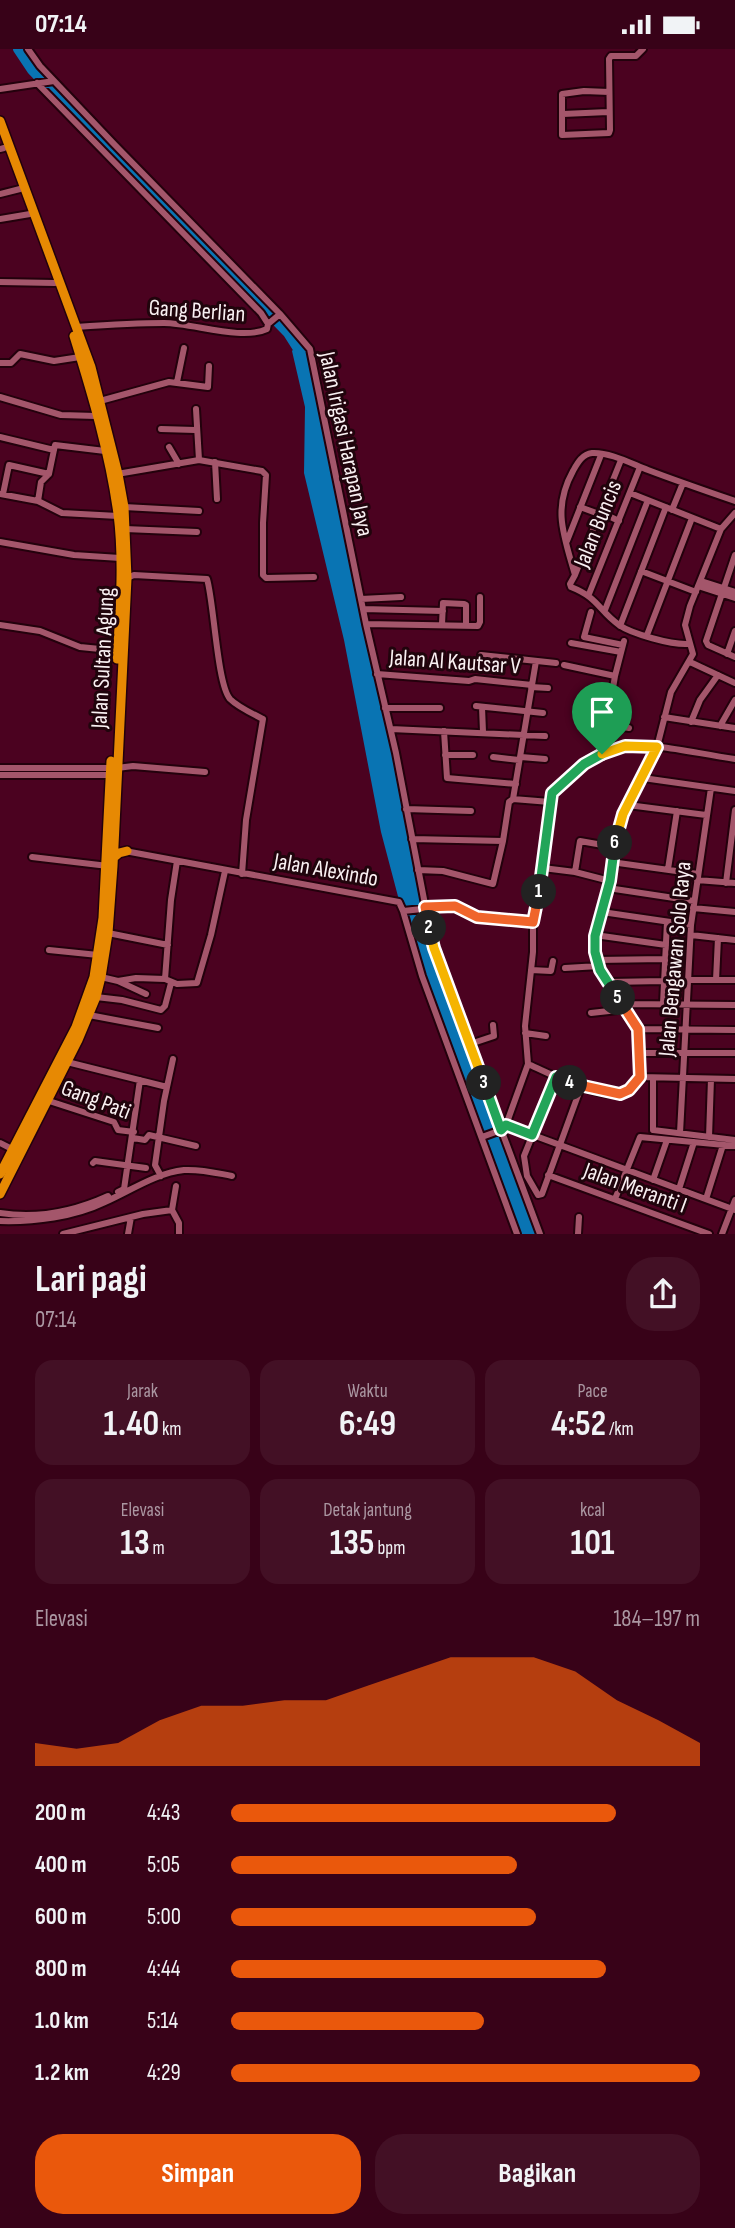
<!DOCTYPE html>
<html lang="id">
<head>
<meta charset="utf-8">
<style>
	body { margin:0; font-family:"Sofia Sans Condensed",sans-serif; background:#431025; color:#f1f3f6; height:100vh; display:flex; flex-direction:column; font-size:26px; white-space:nowrap }
	* { box-sizing:border-box; margin:0 }
	p { font-size:23px; color:#ab97a2 }
	.icon { flex:none; width:38px; height:38px; fill:none; stroke:currentColor; stroke-width:2; stroke-linecap:round; stroke-linejoin:round }
	.map { position:relative; height:1185px; overflow:hidden }
	.drawer { display:flex; flex-direction:column; background:#380218; flex:1 }
	.drawer>* { flex:none }
	.pin { position:absolute; display:grid; place-items:center; width:60px; height:60px; color:#fff; margin:-72px -30px; border-radius:50% 50% 50% 0; rotate:-45deg; box-shadow:0 0 7px #0007 }
	.pin .icon { rotate:45deg }
	.km { position:absolute; width:35px; height:35px; margin:-18px; border-radius:50%; background:#222; color:#fff; font-size:19px; line-height:35px; text-align:center }
	.round { display:grid; place-items:center; flex:none; width:74px; height:74px; border-radius:28px; background:#431025 }
	.head { display:flex; align-items:center; justify-content:space-between; height:119px; padding:0 35px }
	h1 { font-size:38px; font-weight:700; line-height:52px }
	.figures { display:grid; grid-template-columns:repeat(3,1fr); gap:10px; height:119px; padding:7px 35px }
	.figures div { display:grid; align-content:center; border-radius:18px; background:#431025; text-align:center }
	.figures b { font-size:35px; font-weight:700 }
	.figures small { font-size:19px; font-weight:400 }
	.figures p { font-size:19px }
	.chart { height:196px; padding:14px 35px }
	.chart p { display:flex; justify-content:space-between }
	.chart svg { width:100%; height:126px; margin-top:7px; fill:#ea580c; opacity:.7 }
	.cta { display:flex; gap:14px; margin-top:auto; padding:14px 35px }
	.cta a { flex:1; height:80px; border-radius:28px; background:#ea580c; color:#fff; font-size:28px; font-weight:700; line-height:80px; text-align:center }
	.cta a+a { background:#431025; color:#f1f3f6 }
	ul { padding:0 35px; list-style:none; font-size:23px }
	li { display:grid; grid-template-columns:112px 84px 1fr; align-items:center; height:52px }
	li i { height:18px; border-radius:9px; background:#ea580c }
	.status { display:flex; justify-content:space-between; align-items:center; height:49px; padding:0 35px; background:#380218; direction:ltr }
	.status svg { height:19px; fill:currentColor }
	.map>svg:first-child { display:block }
	.water { fill:#0974b3 }
	.lines { fill:none; stroke-linecap:round; stroke-linejoin:round }
	.river { stroke:#0974b3; stroke-width:10 }
	.minor-casing { stroke:#23010c; stroke-width:10 }
	.highway-casing { stroke:#23010c; stroke-width:12 }
	.minor { stroke:#a4566b; stroke-width:6 }
	.highway { stroke:#e78903; stroke-width:9 }
	.split-1-casing { stroke:#fff; stroke-width:14 }
	.split-2-casing { stroke:#fff; stroke-width:14 }
	.split-3-casing { stroke:#fff; stroke-width:14 }
	.split-4-casing { stroke:#fff; stroke-width:14 }
	.split-5-casing { stroke:#fff; stroke-width:14 }
	.split-6-casing { stroke:#fff; stroke-width:14 }
	.split-7-casing { stroke:#fff; stroke-width:14 }
	.split-1 { stroke:#22a559; stroke-width:9 }
	.split-2 { stroke:#f0652b; stroke-width:9 }
	.split-3 { stroke:#f5b400; stroke-width:9 }
	.split-4 { stroke:#22a559; stroke-width:9 }
	.split-5 { stroke:#f0652b; stroke-width:9 }
	.split-6 { stroke:#22a559; stroke-width:9 }
	.split-7 { stroke:#f5b400; stroke-width:9 }
	.labels { text-anchor:middle; dominant-baseline:central; stroke-width:6; stroke-linejoin:round; paint-order:stroke }
	.street-label { font-size:23px; fill:#f9f0f2; stroke:#20040c }
</style>
</head>
<body>
<div class="status"><b>07:14</b><svg viewBox="0 0 49 12"><path d="M0 12V9h3v3zM5 12V6h3v6zM10 12V3h3v9zM15 12V0h3v12zM26 1h20v11H26zM47 4h2v5h-2z"/></svg></div>
<div class="map">
<svg width="735" height="1185" viewBox="0 0 735 1185">
	<rect width="100%" height="100%" fill="#4b0220"/>
	<path class="water" d="M302 289 308 298 434 897 540 1185H517L427 940 400 855 381 783 344 591 304 424 305 358 292 302Z"/>
	<g class="lines">
		<path class="river" d="M18 0 32 21 288 284 302 306"/>
		<g class="minor-casing">
			<path id="minor" d="M28 0 40 17 114 95 280 265 310 300 366 575 396 704 433 897 540 1185
				M37 34 261 264 268 275
				M0 40 54 32
				M609 43 584 42 562 45V86L609 84 610 81 609 10 611 7H636L643 0
				M563 65 608 63
				M0 100 4 99
				M0 145 20 140
				M0 170 30 165
				M0 233 55 234
				M76 278C105 276 135 274 164 274 193 274 242 292 267 280L268 275 280 265
				M0 314H11L20 305 54 312 80 308
				M177 333 184 299
				M0 348 61 366 96 367
				M100 352 169 333 208 338 209 317
				M196 360 199 411
				M161 380 195 381
				M0 388 54 401
				M169 398 179 415
				M215 413 217 450
				M117 425 199 411 262 422 266 426 263 474V526L266 529 314 528
				M630 444 721 480
				M0 445 38 452 62 464 118 467
				M3 445 9 416 49 425
				M38 452 41 433 49 425 55 396 105 402
				M124 458 199 462
				M580 458 599 465
				M672 461 683 434
				M600 463 619 472
				M125 480 197 483
				M567 492 601 406
				M0 493 74 506 120 509
				M735 506 706 592 708 596 735 608
				M641 522 696 543
				M575 526 621 411
				M127 529 134 526 207 530C214 553 217 635 230 650 238 658 253 665 263 670L246 771 242 825
				M701 532 735 543
				M698 537 735 549
				M589 545 640 418
				M361 550 401 548
				M363 560 443 562
				M605 561 648 451
				M591 563 584 588 623 596
				M366 575 478 577 480 573V548
				M442 575 443 554 464 555 466 556V576
				M0 576 40 582 80 598 120 602
				M620 577 666 458
				M647 586 692 469
				M571 594 621 603
				M688 595C672 596 632 585 619 576 598 561 599 549 571 538L570 535 575 526C564 487 552 460 573 422 577 415 582 405 592 404 610 403 632 415 648 421 677 432 706 442 735 452
				M727 605 735 582
				M481 606 556 614
				M536 612 513 750 550 753
				M690 613 735 634
				M564 616 615 627
				M377 625 469 632 475 630 532 636
				M531 638 548 639
				M476 657 543 664
				M482 658 483 683
				M385 659H440
				M664 668 735 679
				M691 673 700 651 718 626
				M605 675 629 679
				M720 677 735 651
				M391 680 545 687
				M444 682 447 729 516 735
				M602 705 615 627 624 592
				M445 706H473
				M493 708 519 711
				M521 708 545 710
				M0 719H117L133 717 205 723
				M0 726H111
				M643 729 735 742
				M628 756 706 766
				M406 760 471 762
				M412 790 503 792 509 753 513 750
				M125 802 399 853 403 862 422 927 517 1185
				M32 808 108 817
				M611 813 698 825
				M543 819 575 823 610 832
				M668 820 677 762
				M418 821 443 822 493 835 503 792
				M575 823 580 792 614 798
				M697 831 735 834
				M726 834 735 761
				M608 839 694 852
				M693 859 735 863
				M403 862 451 857 477 868 533 873 543 819 552 744C616 677 653 698 735 710
				M602 863 691 876
				M108 884 168 896
				M595 886 666 896
				M691 886 735 891
				M49 901 98 906
				M596 911 665 910
				M565 919 599 917
				M531 921 551 922 553 912
				M101 928 118 932 146 945
				M165 930 171 851 177 812
				M690 931H735
				M716 931 718 889
				M118 932 136 929 165 930 177 935 197 934 211 886 225 822
				M608 933 664 932
				M96 948 122 951 161 961 165 957 171 934
				M623 955 735 956
				M663 955 667 873
				M591 964 618 961 624 958
				M89 966 158 979
				M638 980 735 981
				M525 984 546 987
				M470 995 494 987 493 976
				M640 1004H735
				M67 1013 167 1038
				M528 1015C550 1025 597 1049 621 1045 630 1044 633 1033 640 1028
				M556 1028 524 1107 527 1127 538 1146 542 1145 581 1038
				M640 1028 638 980 601 921 596 911 595 886 610 832 614 798 623 765 655 706 671 643 693 605 685 576 690 557 721 480 735 464
				M640 1028 735 1030
				M653 1029V1081L735 1091
				M46 1051 114 1073 118 1081 134 1083
				M506 1076 528 1015 525 977 533 903V873
				M680 1084 691 876 711 739
				M482 1088 501 1081 506 1076 735 1161
				M709 1088 711 1030
				M133 1089 145 1091 149 1086 196 1097
				M0 1094 12 1100
				M93 1114 95 1112 146 1119
				M548 1126 709 1185
				M161 1127 155 1116 164 1052 173 1010
				M653 1131 667 1091
				M176 1137 172 1161 179 1174V1185
				M679 1140 694 1093
				M118 1143 124 1140 140 1031
				M615 1150 640 1088 735 1097
				M706 1150 723 1096
				M0 1164C37 1170 75 1162 108 1147
				M0 1172C34 1173 74 1168 105 1153 130 1142 156 1124 184 1121 202 1120 216 1124 232 1127
				M63 1185 143 1165 172 1161
				M128 1185 131 1168
				M578 1185 579 1168
				M722 1185 735 1151"/>
		</g>
		<g class="highway-casing">
			<path id="highway" d="M0 72 91 318 118 425 124 458 127 529 113 817 108 884 101 928 96 948 78 991 0 1145
				M74 287C92 345 110 405 118 465 124 512 120 563 117 610
				M113 809 119 804 127 802
				M0 1125 76 978 94 928 103 869 111 712"/>
		</g>
		<use href="#minor" class="minor"/>
		<use href="#highway" class="highway"/>
	</g>
	<g class="lines">
		<g class="split-1-casing">
			<path id="split-1" d="M539 843 552 744 584 715 602 705"/>
		</g>
		<g class="split-2-casing">
			<path id="split-2" d="M429 879 425 858 455 857 477 868 533 873 539 843"/>
		</g>
		<g class="split-3-casing">
			<path id="split-3" d="M429 879 434 899 484 1034"/>
		</g>
		<g class="split-4-casing">
			<path id="split-4" d="M484 1034 501 1081 506 1076 532 1086 556 1028 570 1034"/>
		</g>
		<g class="split-5-casing">
			<path id="split-5" d="M570 1034 620 1045 629 1041 640 1028 638 980 618 949"/>
		</g>
		<g class="split-6-casing">
			<path id="split-6" d="M615 794 610 832 595 887V903L600 921 618 949"/>
		</g>
		<g class="split-7-casing">
			<path id="split-7" d="M602 705 625 697 657 698 623 765 615 794"/>
		</g>
		<use href="#split-1" class="split-1"/>
		<use href="#split-2" class="split-2"/>
		<use href="#split-3" class="split-3"/>
		<use href="#split-4" class="split-4"/>
		<use href="#split-5" class="split-5"/>
		<use href="#split-6" class="split-6"/>
		<use href="#split-7" class="split-7"/>
	</g>
	<g class="labels">
		<g class="street-label">
			<text transform="translate(197 262) rotate(4)">Gang Berlian</text>
			<text transform="translate(346 395) rotate(78)">Jalan Irigasi Harapan Jaya</text>
			<text transform="translate(598 475) rotate(-68)">Jalan Buncis</text>
			<text transform="translate(103 609) rotate(-87)">Jalan Sultan Agung</text>
			<text transform="translate(455 613) rotate(4)">Jalan Al Kautsar V</text>
			<text transform="translate(326 821) rotate(10)">Jalan Alexindo</text>
			<text transform="translate(675 910) rotate(-85)">Jalan Bengawan Solo Raya</text>
			<text transform="translate(96 1051) rotate(21)">Gang Pati</text>
			<text transform="translate(635 1139) rotate(20)">Jalan Meranti I</text>
		</g>
	</g>
</svg>
<div class="pin" style="left:602px;top:705px;background:#1e9e55"><svg class="icon" aria-label="arrive" viewBox="0 0 24 24"><path d="M6 21V4h12l-3 4 3 4H6"/></svg></div>
<b class="km" style="left:539px;top:843px">1</b>
<b class="km" style="left:429px;top:879px">2</b>
<b class="km" style="left:484px;top:1034px">3</b>
<b class="km" style="left:570px;top:1034px">4</b>
<b class="km" style="left:618px;top:949px">5</b>
<b class="km" style="left:615px;top:794px">6</b>
</div>
<section class="drawer">
<div class="head"><div><h1>Lari pagi</h1><p>07:14</p></div><a class="round"><svg class="icon" aria-label="share" viewBox="0 0 24 24"><path d="M12 15V3M7 8l5-5 5 5M5 13v7h14v-7"/></svg></a></div>
<div class="figures">
<div><p>Jarak</p><b>1.40<small> km</small></b></div>
<div><p>Waktu</p><b>6:49</b></div>
<div><p>Pace</p><b>4:52<small> /km</small></b></div>
</div>
<div class="figures">
<div><p>Elevasi</p><b>13<small> m</small></b></div>
<div><p>Detak jantung</p><b>135<small> bpm</small></b></div>
<div><p>kcal</p><b>101</b></div>
</div>
<div class="chart"><p><span>Elevasi</span>184–197 m</p>
<svg viewBox="0 0 160 44" preserveAspectRatio="none"><path d="M0 44V36L10 38L20 36L30 28L40 23L50 23L60 21L70 21L80 16L90 11L100 6L110 6L120 6L130 11L140 21L150 28L160 36V44z"/></svg>
</div>
<ul>
<li><b>200 m</b>4:43<i style="width:82%"></i></li>
<li><b>400 m</b>5:05<i style="width:61%"></i></li>
<li><b>600 m</b>5:00<i style="width:65%"></i></li>
<li><b>800 m</b>4:44<i style="width:80%"></i></li>
<li><b>1.0 km</b>5:14<i style="width:54%"></i></li>
<li><b>1.2 km</b>4:29<i style="width:100%"></i></li>
</ul>
<div class="cta"><a>Simpan</a><a>Bagikan</a></div>
</section>
</body>
</html>
